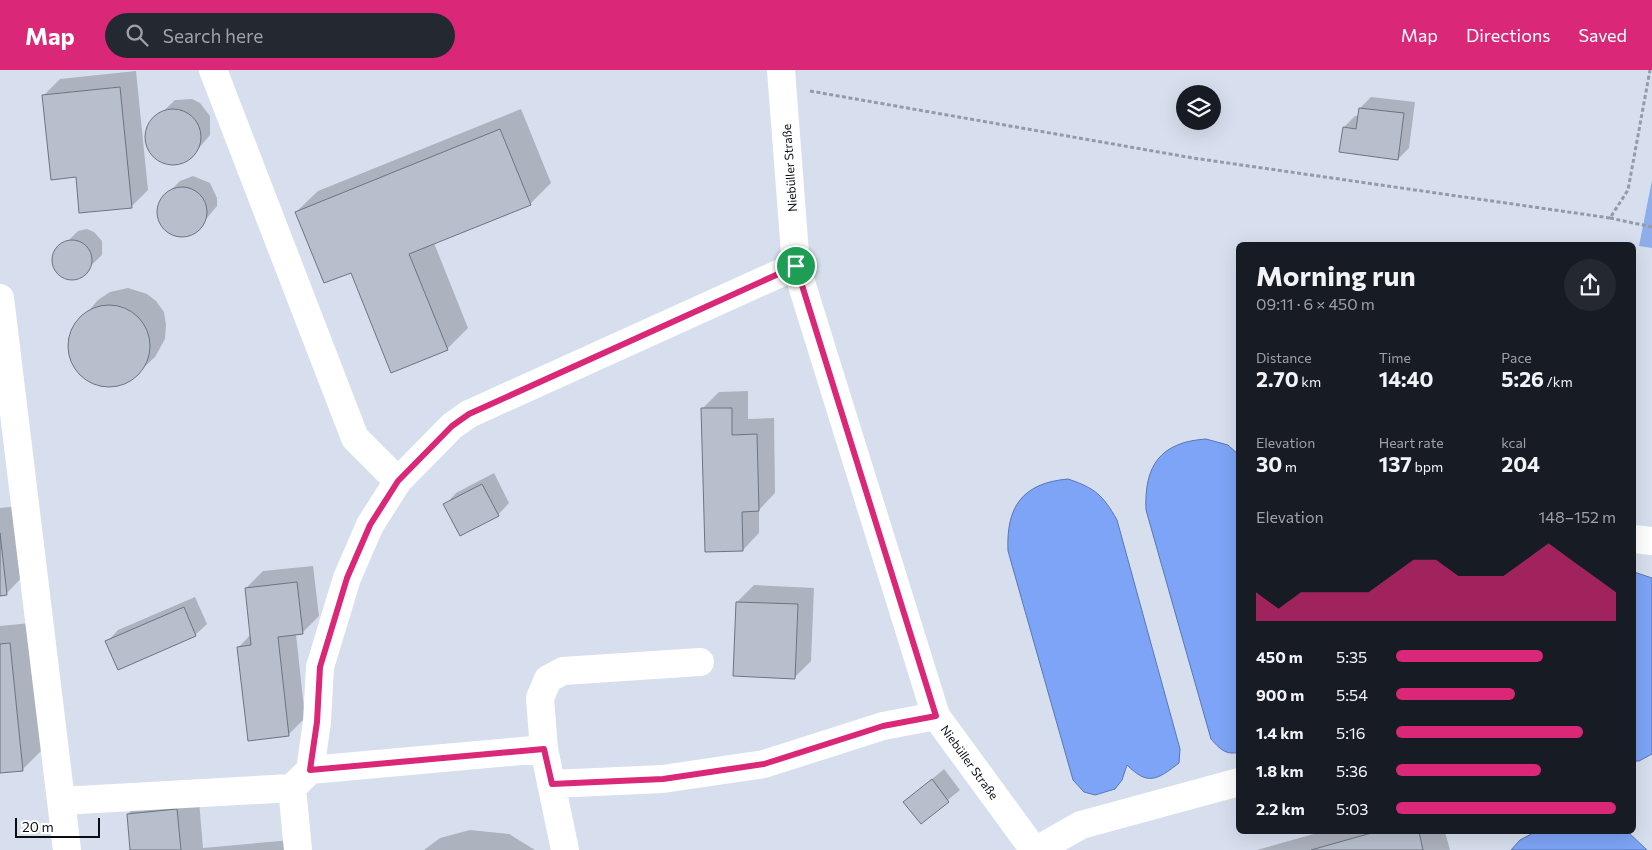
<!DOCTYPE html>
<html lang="en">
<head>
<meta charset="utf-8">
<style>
	body { margin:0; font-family:Commissioner,sans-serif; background:#242831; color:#f1f3f6; height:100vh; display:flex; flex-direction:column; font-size:19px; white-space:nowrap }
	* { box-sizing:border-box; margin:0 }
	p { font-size:16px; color:#9ea1a6 }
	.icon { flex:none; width:28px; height:28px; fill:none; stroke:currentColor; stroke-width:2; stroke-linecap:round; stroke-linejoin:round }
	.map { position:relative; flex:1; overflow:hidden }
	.sheet { position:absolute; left:1236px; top:172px; width:400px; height:592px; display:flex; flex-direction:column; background:#171b24; border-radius:8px; box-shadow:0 5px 20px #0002 }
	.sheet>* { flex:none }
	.tools { position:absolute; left:1176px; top:15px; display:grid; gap:10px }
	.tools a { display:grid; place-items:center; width:45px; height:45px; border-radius:50%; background:#171b24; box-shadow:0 5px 20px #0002; font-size:25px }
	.scale { position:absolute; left:15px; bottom:12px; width:85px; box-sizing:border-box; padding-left:5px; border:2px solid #0a0d12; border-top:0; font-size:14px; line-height:18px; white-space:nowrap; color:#0a0d12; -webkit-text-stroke:4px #fff; paint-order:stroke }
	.pin { position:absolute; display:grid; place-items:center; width:42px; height:42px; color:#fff; margin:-21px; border:2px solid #fff; border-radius:50%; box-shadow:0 1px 5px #0007 }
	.round { display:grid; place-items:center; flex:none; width:52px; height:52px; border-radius:26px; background:#242831 }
	.headline { display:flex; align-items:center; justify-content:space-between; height:85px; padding:0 20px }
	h1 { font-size:28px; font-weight:700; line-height:38px }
	.figures { display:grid; grid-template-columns:repeat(3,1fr); gap:8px; height:85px; padding:5px 20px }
	.figures div { display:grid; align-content:center }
	.figures b { font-size:21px; font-weight:700 }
	.figures small { font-size:14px; font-weight:400 }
	.figures p { font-size:14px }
	.chart { height:140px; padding:10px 20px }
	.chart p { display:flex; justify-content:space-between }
	.chart svg { width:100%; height:90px; margin-top:5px; fill:#db2777; opacity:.7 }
	ul { padding:0 20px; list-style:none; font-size:16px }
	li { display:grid; grid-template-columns:80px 60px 1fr; align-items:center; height:38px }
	li i { height:12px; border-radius:6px; background:#db2777 }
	header { display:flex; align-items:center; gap:30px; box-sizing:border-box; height:70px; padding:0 25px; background:#db2777; color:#fff }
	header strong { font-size:24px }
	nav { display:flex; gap:28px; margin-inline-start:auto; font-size:18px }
	.search { width:350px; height:45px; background:#242831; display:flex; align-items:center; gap:12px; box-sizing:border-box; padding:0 18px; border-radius:28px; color:#9ea1a6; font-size:19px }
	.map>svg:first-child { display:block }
	.green { fill:#8fadeb }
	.water { fill:#7da4f6; stroke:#5a77b2 }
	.shadow { fill:#0003 }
	.building { fill:#b7bfcd; stroke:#6d7481 }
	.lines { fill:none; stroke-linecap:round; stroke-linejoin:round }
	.path { stroke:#949ba6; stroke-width:3; stroke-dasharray:4 2.5; stroke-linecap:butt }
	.minor { stroke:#fff; stroke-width:28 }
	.route-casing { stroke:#fff; stroke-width:10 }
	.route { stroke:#db2777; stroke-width:6 }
	.labels { text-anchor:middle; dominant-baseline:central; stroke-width:4; stroke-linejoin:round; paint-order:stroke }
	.street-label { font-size:12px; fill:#0a0d12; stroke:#fff }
</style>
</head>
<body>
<header>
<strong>Map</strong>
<div class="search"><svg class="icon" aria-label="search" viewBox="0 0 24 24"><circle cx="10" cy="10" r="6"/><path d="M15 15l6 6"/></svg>Search here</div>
<nav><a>Map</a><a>Directions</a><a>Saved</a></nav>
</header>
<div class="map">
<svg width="1652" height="780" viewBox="0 0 1652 780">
	<rect width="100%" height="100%" fill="#d7dfee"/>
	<path class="green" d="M1652 110V178L1639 176Z"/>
	<path class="water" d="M1206 369 1228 375 1239 385V682C1226 686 1219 678 1211 669L1146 440C1144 396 1160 372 1206 369Z
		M1068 409C1095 418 1103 425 1117 450L1180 679 1179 693C1157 710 1148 716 1127 695L1122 710 1115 719 1095 725 1084 722 1073 710 1008 481C1006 437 1022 413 1068 409Z
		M1634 502 1652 508V684L1639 691H1634Z
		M1535 762 1629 763 1647 780H1511L1520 770Z"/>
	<path class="shadow" d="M136 1 148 120 131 137 44 25 60 9Z
		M1371 27 1415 32 1409 78 1398 89 1344 57 1355 46H1359L1360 38Z
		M192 29 200 33 210 46V65L193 85 178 93H167L159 89 148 77 147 60 150 54 175 30Z
		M521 39 551 113 530 134 434 173 468 258 447 279 352 201 296 142 318 121Z
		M193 106 210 113 217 128V136L196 161 181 166 169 162 162 156 158 143 162 129 180 111Z
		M87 159 94 162 102 171V185L79 207 67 208 57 200 54 194 55 184 78 161Z
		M128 218 147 224 156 231 164 242 166 255 165 269 155 287 129 311 108 316 94 313 81 304 71 289 69 275 73 259 98 230 110 222Z
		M748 321V349L774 348 775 423 759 440V463L743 480 702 339 719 322Z
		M494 403 509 433 498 445 445 435 456 423Z
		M20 436 27 502 6 524H0V438Z
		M313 496 319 546 302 563 296 564 305 648 288 665 239 577 251 564 246 518 263 501Z
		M754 515 814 518 811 591 795 607 737 532Z
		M195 527 207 554 195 565 107 572 118 560Z
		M31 553 44 678 22 700 0 702V556Z
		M944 699 960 720 921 752 905 732Z
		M198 719 203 778 291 770 292 780H131L128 744 149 723Z
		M470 760 509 764 535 780H424L440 768Z
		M1321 762H1445L1450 780H1257Z"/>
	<path class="building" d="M120 17 132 138 79 143 76 107 51 110 42 25Z
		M1359 38 1404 43 1398 90 1339 82 1343 57 1356 59Z
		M145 67a28 28 0 1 1 56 0a28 28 0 1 1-56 0Z
		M500 59 531 135 409 184 448 280 391 303 351 203 324 213 295 142Z
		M157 142a25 25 0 1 1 50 0a25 25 0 1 1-50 0Z
		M52 190a20 20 0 1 1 40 0a20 20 0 1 1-40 0Z
		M68 276a41 41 0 1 1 82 0a41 41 0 1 1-82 0Z
		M701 338H732V365L757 364 759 441 742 442 743 481 705 482Z
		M482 414 499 446 460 466 443 434Z
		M0 463 7 525 0 526Z
		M297 512 303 564 278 567 289 666 248 671 237 577 251 575 245 518Z
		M736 532 798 534 795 609 733 606Z
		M184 537 196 566 118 600 105 571Z
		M10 573 23 701 0 703V574Z
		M932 709 949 732 921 754 903 732Z
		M177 739 181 780H130L127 744Z
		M1375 762H1419L1423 780H1311Z"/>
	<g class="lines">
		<path class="path" d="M810 21 1193 88 1610 148 1628 120 1650 0
			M1610 148 1652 157"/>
		<path class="minor" d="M213 0 355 368 398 411
			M781 0 796 196 936 646 1034 780
			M0 228 61 731 292 718 310 700 317 652 320 597 347 508 370 455 398 411 452 356 469 344 796 196
			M1634 469 1652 471
			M310 700 544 679
			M552 714 663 709 764 694 883 656 936 646
			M292 718 298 780
			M61 731 67 780
			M565 780 544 679 540 628 548 609 563 601 700 592
			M1037 780 1081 755 1239 712"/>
	</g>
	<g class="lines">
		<g class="route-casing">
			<path id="route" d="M796 196 936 646 883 656 764 694 663 709 552 714 544 679 310 700 317 652 320 597 347 508 370 455 398 411 452 356 469 344Z"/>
		</g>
		<use href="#route" class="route"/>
	</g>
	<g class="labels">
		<g class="street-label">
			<text transform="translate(789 98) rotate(-94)">Niebüller Straße</text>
			<text transform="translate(970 692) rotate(54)">Niebüller Straße</text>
		</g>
	</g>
</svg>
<div class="tools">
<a><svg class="icon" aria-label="layers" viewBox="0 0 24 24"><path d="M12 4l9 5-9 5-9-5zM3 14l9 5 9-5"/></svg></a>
</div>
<div class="scale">20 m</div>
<div class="pin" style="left:796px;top:196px;background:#1e9e55"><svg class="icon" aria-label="arrive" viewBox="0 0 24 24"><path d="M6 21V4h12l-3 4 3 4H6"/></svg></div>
<section class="sheet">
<div class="headline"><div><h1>Morning run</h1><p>09:11 · 6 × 450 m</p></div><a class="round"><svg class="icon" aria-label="share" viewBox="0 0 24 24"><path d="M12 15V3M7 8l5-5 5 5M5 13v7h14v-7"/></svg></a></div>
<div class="figures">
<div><p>Distance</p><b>2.70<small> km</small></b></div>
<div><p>Time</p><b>14:40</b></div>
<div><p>Pace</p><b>5:26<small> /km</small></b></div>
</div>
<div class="figures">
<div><p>Elevation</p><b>30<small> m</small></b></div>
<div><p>Heart rate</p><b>137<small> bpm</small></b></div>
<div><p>kcal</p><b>204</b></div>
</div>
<div class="chart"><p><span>Elevation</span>148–152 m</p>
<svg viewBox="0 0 160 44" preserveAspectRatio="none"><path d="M0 44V30L10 38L20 30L30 30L40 30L50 30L60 22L70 14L80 14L90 22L100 22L110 22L120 14L130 6L140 14L150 22L160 30V44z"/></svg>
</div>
<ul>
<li><b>450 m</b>5:35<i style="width:67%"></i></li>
<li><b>900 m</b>5:54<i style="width:54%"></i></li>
<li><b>1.4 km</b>5:16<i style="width:85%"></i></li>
<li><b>1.8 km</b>5:36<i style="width:66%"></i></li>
<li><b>2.2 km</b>5:03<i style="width:100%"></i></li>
</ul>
</section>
</div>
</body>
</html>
